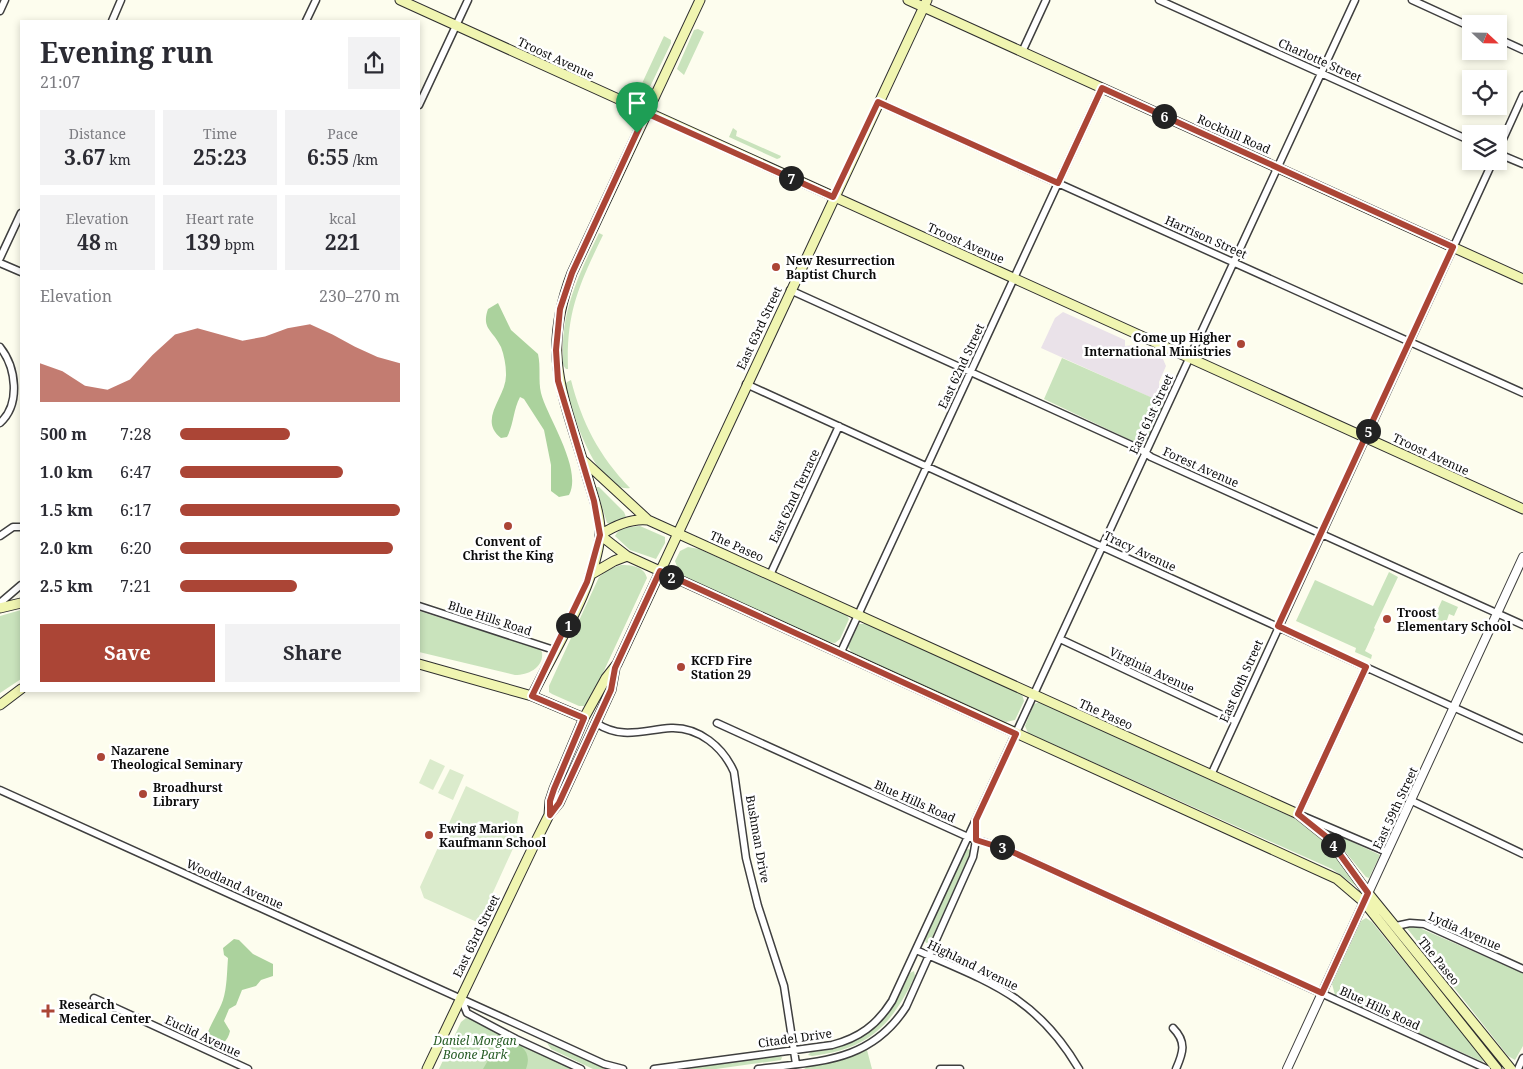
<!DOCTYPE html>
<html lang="en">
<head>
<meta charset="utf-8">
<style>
	body { margin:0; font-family:"Noto Serif",serif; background:#f2f2f3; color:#2b2b33; height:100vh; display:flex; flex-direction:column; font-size:19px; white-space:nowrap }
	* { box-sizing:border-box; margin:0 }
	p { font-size:16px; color:#7c7c81 }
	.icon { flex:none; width:28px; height:28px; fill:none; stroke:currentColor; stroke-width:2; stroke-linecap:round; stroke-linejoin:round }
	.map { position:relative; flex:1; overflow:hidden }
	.drawer { position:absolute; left:20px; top:20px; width:400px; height:672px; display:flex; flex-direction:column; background:#fff; border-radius:0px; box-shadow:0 2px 8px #0003 }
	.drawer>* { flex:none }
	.needle { width:32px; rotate:112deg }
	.buttons { position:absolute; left:1462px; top:15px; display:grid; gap:10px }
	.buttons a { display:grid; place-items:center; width:45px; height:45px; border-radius:0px; background:#fff; box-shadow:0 2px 8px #0003; font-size:25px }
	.pin { position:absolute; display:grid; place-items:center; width:42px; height:42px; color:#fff; margin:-51px -21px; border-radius:50% 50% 50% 0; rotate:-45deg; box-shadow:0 0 5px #0007 }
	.pin .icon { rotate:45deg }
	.km { position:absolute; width:25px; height:25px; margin:-12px; border-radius:50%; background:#222; color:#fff; font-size:14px; line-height:25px; text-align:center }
	.round { display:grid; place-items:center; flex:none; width:52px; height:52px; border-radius:0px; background:#f2f2f3 }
	.head { display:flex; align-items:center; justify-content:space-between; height:85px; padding:0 20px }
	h1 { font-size:28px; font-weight:700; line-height:38px }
	.figures { display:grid; grid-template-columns:repeat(3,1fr); gap:8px; height:85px; padding:5px 20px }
	.figures div { display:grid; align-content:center; border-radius:0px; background:#f2f2f3; text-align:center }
	.figures b { font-size:21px; font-weight:700 }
	.figures small { font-size:14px; font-weight:400 }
	.figures p { font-size:14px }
	.chart { height:140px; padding:10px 20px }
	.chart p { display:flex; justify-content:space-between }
	.chart svg { width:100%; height:90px; margin-top:5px; fill:#ab4536; opacity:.7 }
	.button { display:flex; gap:10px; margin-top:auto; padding:10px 20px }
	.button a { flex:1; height:58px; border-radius:0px; background:#ab4536; color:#fff; font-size:20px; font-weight:700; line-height:58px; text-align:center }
	.button a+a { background:#f2f2f3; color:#2b2b33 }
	ul { padding:0 20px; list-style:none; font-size:16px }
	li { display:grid; grid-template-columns:80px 60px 1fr; align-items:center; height:38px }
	li i { height:12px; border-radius:6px; background:#ab4536 }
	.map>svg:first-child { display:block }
	.industrial { fill:#eae2e9 }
	.green { fill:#c9e3bc }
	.forest { fill:#abd29d }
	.pitch { fill:#dbebcc }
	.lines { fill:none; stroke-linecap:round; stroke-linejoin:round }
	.minor-casing { stroke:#3f3f3f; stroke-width:9 }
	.tertiary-casing { stroke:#3f3f3f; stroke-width:10 }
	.secondary-casing { stroke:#2e2e2e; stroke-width:11 }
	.minor { stroke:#fff; stroke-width:6 }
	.tertiary { stroke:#fff; stroke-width:8 }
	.secondary { stroke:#f0f5b1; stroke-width:9 }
	.route-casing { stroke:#fff; stroke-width:10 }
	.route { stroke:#ab4536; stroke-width:6 }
	.poi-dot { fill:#ab4536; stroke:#fff; stroke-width:2 }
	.labels { text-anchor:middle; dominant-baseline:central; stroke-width:5; stroke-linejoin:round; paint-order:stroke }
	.street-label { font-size:12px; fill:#0c0c0c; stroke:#fff }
	.poi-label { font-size:12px; font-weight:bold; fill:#0c0c0c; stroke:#fff; text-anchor:start }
	.park-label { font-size:12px; font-style:italic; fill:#275c25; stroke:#fff }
</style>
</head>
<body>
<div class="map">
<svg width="1523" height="1069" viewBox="0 0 1523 1069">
	<rect width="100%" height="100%" fill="#fdfdee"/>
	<path class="industrial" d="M1063 312 1125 340V346L1135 345 1163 359 1166 366 1159 382 1160 392 1154 393 1152 398 1041 348 1055 318Z"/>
	<path class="green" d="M698 29 704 32 684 75 677 69 694 30Z
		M664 36 671 40V43L648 91 643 95 638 92Z
		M733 128 737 131 736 136 781 156 780 158 777 159 729 137Z
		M599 233 603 235C579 285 566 312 568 369H566C561 364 563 357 563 351 562 308 581 270 599 233Z
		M1062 358 1164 403 1145 444 1141 445 1044 399Z
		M571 380C582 423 599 456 630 488 596 493 571 409 565 385L567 382Z
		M596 487H599L624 512 626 517 611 524 607 523Z
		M640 526 665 537V543L656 559 630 550 615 536C619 527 631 527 640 526Z
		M688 547 699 549 846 614 849 619 840 639 835 643 827 642 685 577 679 572 675 561 680 551Z
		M621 565C631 565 644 566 647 578L589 703 586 706H579L552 694 549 692V686L599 577 609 569Z
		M1389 572 1398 577 1374 628 1375 629 1365 651 1372 655 1371 659 1355 652 1356 648 1296 621 1315 580 1373 606Z
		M1442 600 1458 607 1454 616 1449 614 1446 623 1434 618Z
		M21 610V679L0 693V616Z
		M419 611 539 649 542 652C544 667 529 675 515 675L419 652Z
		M859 624H868L1022 694 1024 701 1015 720 1006 722 853 654 848 647Z
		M1040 702 1294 818 1320 837 1358 885 1356 886 1332 869 1028 733 1025 726 1034 704Z
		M1335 834 1380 855 1369 878 1366 877 1334 838Z
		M969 849 971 852 930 942 926 943 925 940 965 850Z
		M1366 918 1372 922C1408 967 1446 1012 1482 1058L1483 1062 1335 995 1332 984 1361 921Z
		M1415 926 1523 973V1046L1515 1060 1508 1056 1406 927Z
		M914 971 915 976C891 1026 869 1049 812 1056L808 1055 811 1052C864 1049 889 1018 910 973Z
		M466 1018 470 1019 572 1069H439L461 1022Z
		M547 1043 607 1069H593L551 1049Z
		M867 1050 872 1069H804L808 1066 841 1060Z
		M778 1056 782 1057 781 1060 716 1069H680Z"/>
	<path class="forest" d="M498 303 511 330 538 354C541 367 538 380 541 393 547 417 583 469 569 495L559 497 551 491V465L544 430 524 399 520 397C513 410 514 424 507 437L501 438C477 419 507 397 506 374 506 365 504 355 501 347 493 330 481 329 488 309Z
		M234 939 239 940 253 954 273 964V976L261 980 256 986 242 990 236 1005 229 1009 224 1021 230 1031C228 1041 221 1047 210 1047L205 1043C205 1033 219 1012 223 1000 227 988 227 971 228 958L224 955 223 948Z
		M499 1034C515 1043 534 1047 526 1069H483L494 1050V1039Z"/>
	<path class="pitch" d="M430 759 445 766 433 790 419 783Z
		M450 769 464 775 453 800 438 793Z
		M466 786 519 812 517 822 521 831 479 923 424 898 420 887Z"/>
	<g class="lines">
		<g class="minor-casing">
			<path id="minor" d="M1159 0 1471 141
				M1412 0 1471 27
				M0 11 5 0
				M112 21 121 0
				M306 21 316 0
				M1499 39 1523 50
				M1022 52 1046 0
				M878 102 1523 393
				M419 105 468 0
				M1499 148 1523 95
				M1499 154 1523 164
				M0 258 21 213
				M0 263 21 272
				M790 290 1140 449 1151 457 1523 625
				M0 347C16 367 21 404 0 423
				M746 384 1523 739
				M0 536 13 527H21
				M770 575 839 426
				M0 603 21 585
				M419 606 554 650
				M1060 639 1235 721
				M840 654 1102 88
				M1366 667 1298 814 1387 852
				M596 723C622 740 643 730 671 728 699 727 723 747 734 772L746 858 758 906 784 986 796 1064
				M717 723 968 837 1008 850 1487 1069
				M1211 775 1493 161
				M0 790 510 1021 604 1064 623 1069
				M1410 800 1523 854
				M1396 926 1410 923 1424 924 1523 969
				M916 950C989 982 1036 996 1079 1069
				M94 998 248 1069
				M461 998 467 1013 516 1039 581 1069
				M1173 1028C1187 1042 1183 1053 1176 1069
				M654 1069 832 1045C859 1038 877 1025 892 1001L1355 0
				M758 1069C818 1061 870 1063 906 1007L973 857 976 840V823
				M940 1069H960
				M1518 1069 1523 1058"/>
		</g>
		<g class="tertiary-casing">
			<path id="tertiary" d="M1287 1069 1523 557"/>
		</g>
		<g class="secondary-casing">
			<path id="secondary" d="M400 0 1523 509
				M908 0 1523 279
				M584 461 648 520
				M600 535C614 526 630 518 648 520L1298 814 1328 838 1368 893 1511 1069
				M600 535 627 556 660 571 1337 879 1364 902 1497 1069
				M590 575 614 561 627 556
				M0 608 21 603
				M419 664 532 696 584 718
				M532 696C554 650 596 585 600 535 601 514 591 491 586 472 563 394 541 354 572 273L700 0
				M0 705 21 689
				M549 815 550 801 554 789 584 718 606 678 617 664 927 0
				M427 1069 535 843 549 815 559 803 611 690 615 668"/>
		</g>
		<use href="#minor" class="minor"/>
		<use href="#tertiary" class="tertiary"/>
		<use href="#secondary" class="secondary"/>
	</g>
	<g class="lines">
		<g class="route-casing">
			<path id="route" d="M1102 88 1453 247 1278 626 1366 667 1298 814 1328 838 1368 893 1322 993 1008 850 976 840V820L1016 734 660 571 615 668 611 690 559 803 550 815V801L554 789 584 718 532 696 587 582 600 535 594 501 558 381 556 350 560 309 572 273 646 113 833 197 878 102 1058 183Z"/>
		</g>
		<use href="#route" class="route"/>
	</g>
	<g class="poi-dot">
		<circle cx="776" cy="267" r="5"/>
		<circle cx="1241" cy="344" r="5"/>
		<circle cx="508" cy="526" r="5"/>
		<circle cx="1387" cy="619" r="5"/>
		<circle cx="681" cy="667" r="5"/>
		<circle cx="101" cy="757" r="5"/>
		<circle cx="143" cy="794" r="5"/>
		<circle cx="429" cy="835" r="5"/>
		<path d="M45.5 1003.5h5v5h5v5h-5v5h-5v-5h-5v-5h5z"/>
	</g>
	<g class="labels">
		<g class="street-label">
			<text transform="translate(556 58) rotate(25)">Troost Avenue</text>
			<text transform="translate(1320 60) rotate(24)">Charlotte Street</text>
			<text transform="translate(1234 134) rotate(24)">Rockhill Road</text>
			<text transform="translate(1206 237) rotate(24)">Harrison Street</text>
			<text transform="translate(966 243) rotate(24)">Troost Avenue</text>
			<text transform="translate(759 328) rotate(-65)">East 63rd Street</text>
			<text transform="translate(961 366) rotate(-65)">East 62nd Street</text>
			<text transform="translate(1151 414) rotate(-65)">East 61st Street</text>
			<text transform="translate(1431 454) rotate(25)">Troost Avenue</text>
			<text transform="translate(1201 467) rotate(24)">Forest Avenue</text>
			<text transform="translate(794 496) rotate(-65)">East 62nd Terrace</text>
			<text transform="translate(737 546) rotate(24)">The Paseo</text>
			<text transform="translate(1140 551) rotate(25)">Tracy Avenue</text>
			<text transform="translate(490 618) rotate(18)">Blue Hills Road</text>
			<text transform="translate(1152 670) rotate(25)">Virginia Avenue</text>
			<text transform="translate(1241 681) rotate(-66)">East 60th Street</text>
			<text transform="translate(1106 714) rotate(24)">The Paseo</text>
			<text transform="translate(915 801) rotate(24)">Blue Hills Road</text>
			<text transform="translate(1395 808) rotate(-65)">East 59th Street</text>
			<text transform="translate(758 839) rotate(80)">Bushman Drive</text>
			<text transform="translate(235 884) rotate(24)">Woodland Avenue</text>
			<text transform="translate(1465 931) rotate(24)">Lydia Avenue</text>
			<text transform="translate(476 936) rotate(-64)">East 63rd Street</text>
			<text transform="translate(1439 961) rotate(51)">The Paseo</text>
			<text transform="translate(973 965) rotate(26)">Highland Avenue</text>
			<text transform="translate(1380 1008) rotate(25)">Blue Hills Road</text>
			<text transform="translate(203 1036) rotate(25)">Euclid Avenue</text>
			<text transform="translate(795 1038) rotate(-8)">Citadel Drive</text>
		</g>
		<g class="poi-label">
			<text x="786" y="260">New Resurrection<tspan x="786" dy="14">Baptist Church</tspan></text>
			<text x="1231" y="337" text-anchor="end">Come up Higher<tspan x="1231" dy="14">International Ministries</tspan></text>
			<text x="508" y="541" text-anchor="middle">Convent of<tspan x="508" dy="14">Christ the King</tspan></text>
			<text x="1397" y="612">Troost<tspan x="1397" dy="14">Elementary School</tspan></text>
			<text x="691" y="660">KCFD Fire<tspan x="691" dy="14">Station 29</tspan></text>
			<text x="111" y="750">Nazarene<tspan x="111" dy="14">Theological Seminary</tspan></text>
			<text x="153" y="787">Broadhurst<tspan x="153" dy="14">Library</tspan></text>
			<text x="439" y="828">Ewing Marion<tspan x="439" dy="14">Kaufmann School</tspan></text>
			<text x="59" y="1004">Research<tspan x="59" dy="14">Medical Center</tspan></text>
		</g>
		<g class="park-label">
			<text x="475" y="1040">Daniel Morgan<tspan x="475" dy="14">Boone Park</tspan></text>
		</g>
	</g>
</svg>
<div class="buttons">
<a><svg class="needle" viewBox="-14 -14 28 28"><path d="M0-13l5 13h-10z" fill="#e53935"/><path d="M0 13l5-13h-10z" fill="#7c7c81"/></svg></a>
<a><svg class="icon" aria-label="locate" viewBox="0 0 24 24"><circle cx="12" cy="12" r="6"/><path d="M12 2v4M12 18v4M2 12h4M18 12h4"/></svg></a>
<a><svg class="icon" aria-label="layers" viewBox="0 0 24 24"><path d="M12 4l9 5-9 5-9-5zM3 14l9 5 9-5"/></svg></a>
</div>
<div class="pin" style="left:637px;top:133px;background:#1e9e55"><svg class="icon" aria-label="arrive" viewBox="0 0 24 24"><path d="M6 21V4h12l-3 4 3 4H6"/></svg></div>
<b class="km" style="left:568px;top:625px">1</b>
<b class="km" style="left:671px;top:577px">2</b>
<b class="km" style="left:1002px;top:847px">3</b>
<b class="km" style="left:1333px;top:845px">4</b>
<b class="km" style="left:1368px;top:431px">5</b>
<b class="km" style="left:1164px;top:116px">6</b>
<b class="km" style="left:791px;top:178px">7</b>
<section class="drawer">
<div class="head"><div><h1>Evening run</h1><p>21:07</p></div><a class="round"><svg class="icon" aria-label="share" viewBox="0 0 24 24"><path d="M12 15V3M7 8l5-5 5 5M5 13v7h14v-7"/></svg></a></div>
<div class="figures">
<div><p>Distance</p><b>3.67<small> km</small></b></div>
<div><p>Time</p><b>25:23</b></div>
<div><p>Pace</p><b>6:55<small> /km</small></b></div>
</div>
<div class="figures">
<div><p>Elevation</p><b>48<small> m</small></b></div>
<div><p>Heart rate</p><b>139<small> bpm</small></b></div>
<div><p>kcal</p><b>221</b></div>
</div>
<div class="chart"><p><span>Elevation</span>230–270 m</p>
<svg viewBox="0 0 160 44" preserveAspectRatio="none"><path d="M0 44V25L10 29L20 36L30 38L40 33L50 21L60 11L70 8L80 11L90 14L100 12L110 8L120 6L130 11L140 17L150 22L160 25V44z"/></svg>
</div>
<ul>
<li><b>500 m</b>7:28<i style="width:50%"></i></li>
<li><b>1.0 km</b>6:47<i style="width:74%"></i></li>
<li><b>1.5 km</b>6:17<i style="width:100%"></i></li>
<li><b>2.0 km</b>6:20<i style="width:97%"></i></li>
<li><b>2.5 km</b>7:21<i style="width:53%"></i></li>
</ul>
<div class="button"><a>Save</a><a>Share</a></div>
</section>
</div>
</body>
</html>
